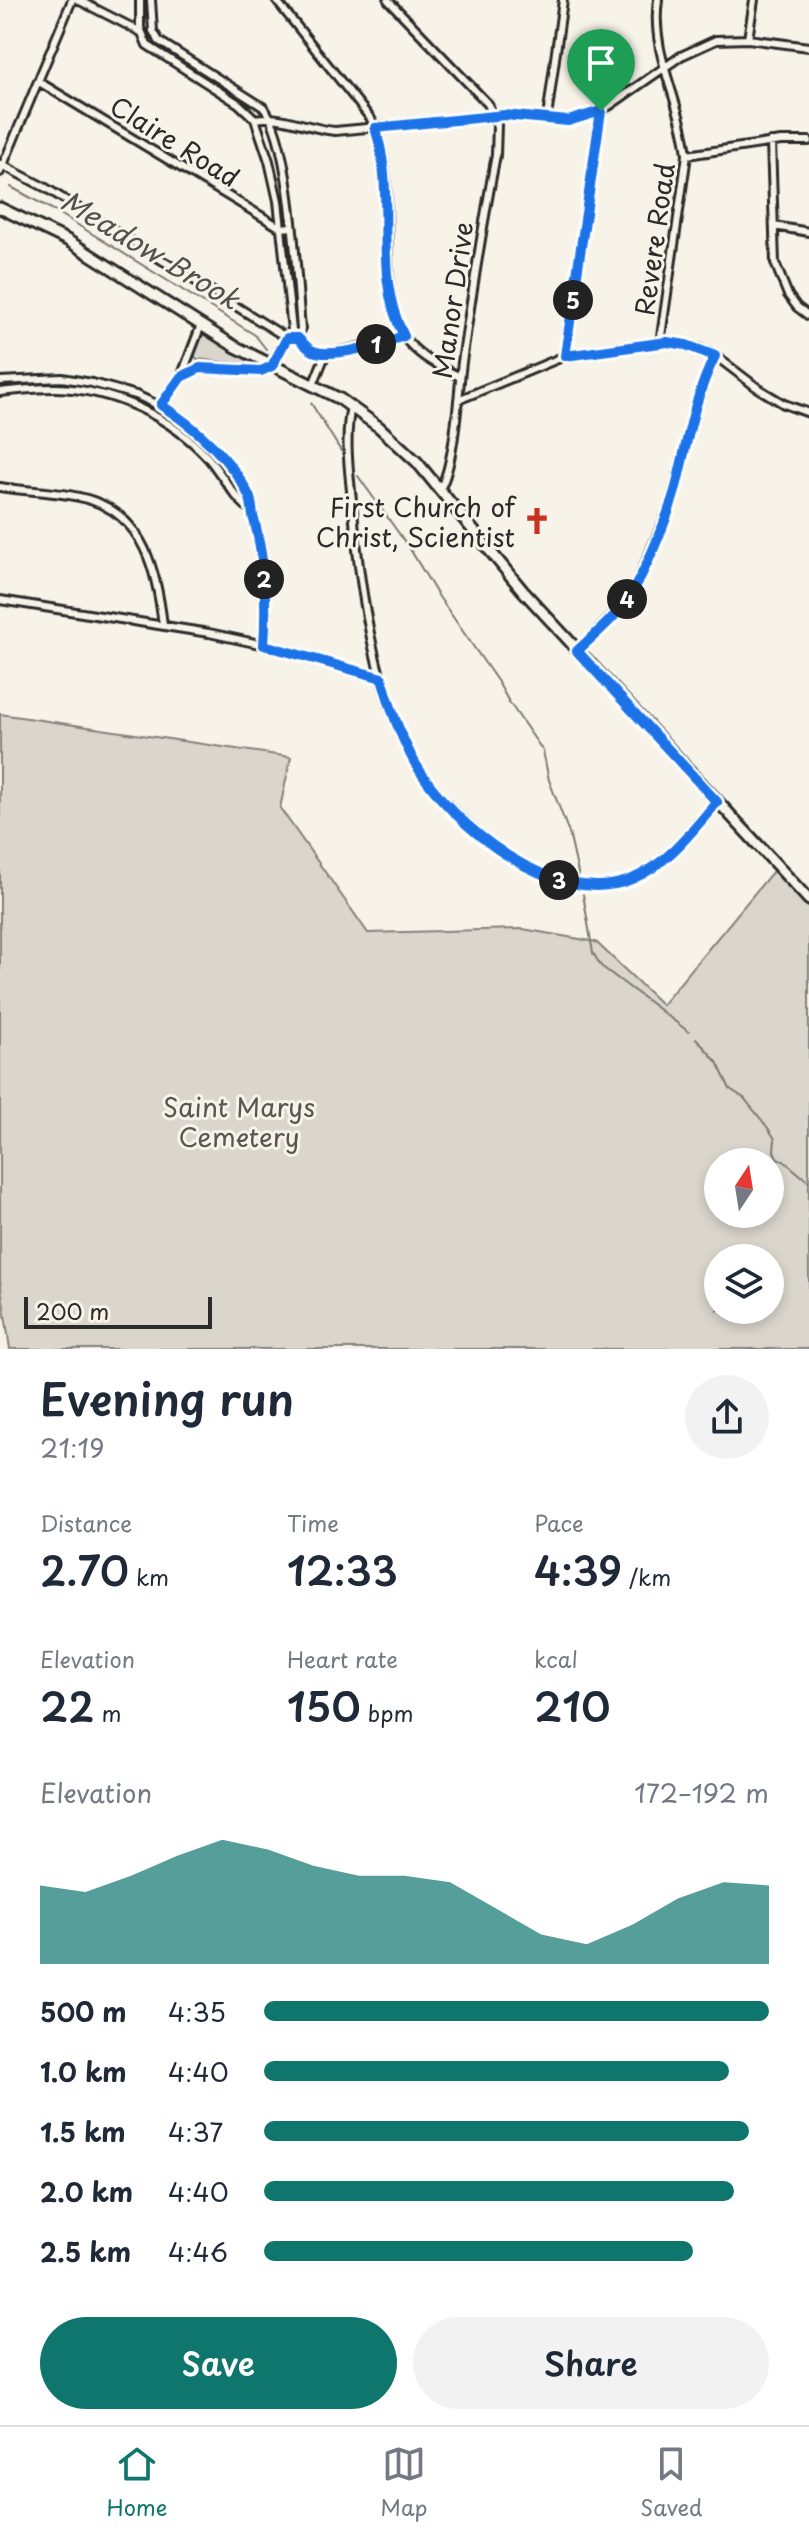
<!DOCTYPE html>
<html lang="en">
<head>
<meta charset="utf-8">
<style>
	body { margin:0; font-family:"Playpen Sans",sans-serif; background:#f2f2f3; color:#1f2937; height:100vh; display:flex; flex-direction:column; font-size:30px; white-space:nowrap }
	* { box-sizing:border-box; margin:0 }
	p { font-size:26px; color:#747a83 }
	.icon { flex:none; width:44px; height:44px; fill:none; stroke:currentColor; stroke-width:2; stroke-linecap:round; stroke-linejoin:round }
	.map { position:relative; height:1349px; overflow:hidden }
	.panel { display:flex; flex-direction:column; background:#fff; flex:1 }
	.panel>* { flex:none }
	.needle { width:52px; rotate:12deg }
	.fabs { position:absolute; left:704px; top:1148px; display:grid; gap:16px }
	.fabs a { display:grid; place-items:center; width:80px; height:80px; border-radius:50%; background:#fff; box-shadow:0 4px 12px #0003; font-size:40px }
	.scale { position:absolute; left:24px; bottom:20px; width:188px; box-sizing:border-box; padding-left:8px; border:4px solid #2b2b2b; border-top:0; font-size:22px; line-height:28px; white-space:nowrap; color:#2b2b2b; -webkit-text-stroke:6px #f7f3e8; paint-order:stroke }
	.pin { position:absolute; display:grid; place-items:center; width:68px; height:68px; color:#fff; margin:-82px -34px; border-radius:50% 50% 50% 0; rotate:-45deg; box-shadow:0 0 8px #0007 }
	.pin .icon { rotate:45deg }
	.km { position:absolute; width:40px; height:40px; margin:-20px; border-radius:50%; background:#222; color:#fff; font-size:22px; line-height:40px; text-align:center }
	.round { display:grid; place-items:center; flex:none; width:84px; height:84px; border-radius:42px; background:#f2f2f3 }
	.overview { display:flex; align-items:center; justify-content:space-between; height:136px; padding:0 40px }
	h1 { font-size:44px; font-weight:600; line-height:60px }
	.stats { display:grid; grid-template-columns:repeat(3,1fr); gap:12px; height:136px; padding:8px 40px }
	.stats div { display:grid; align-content:center }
	.stats b { font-size:40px; font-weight:600 }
	.stats small { font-size:22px; font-weight:400 }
	.stats p { font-size:22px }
	.chart { height:224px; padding:16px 40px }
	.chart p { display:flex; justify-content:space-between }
	.chart svg { width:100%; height:144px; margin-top:8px; fill:#0f766e; opacity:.7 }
	.button { display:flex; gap:16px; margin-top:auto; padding:16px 40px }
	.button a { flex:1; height:92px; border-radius:48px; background:#0f766e; color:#fff; font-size:32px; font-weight:600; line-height:92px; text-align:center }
	.button a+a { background:#f2f2f3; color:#1f2937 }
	ul { padding:0 40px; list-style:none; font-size:26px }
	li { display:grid; grid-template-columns:128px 96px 1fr; align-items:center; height:60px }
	li i { height:20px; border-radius:10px; background:#0f766e }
	.tabs { display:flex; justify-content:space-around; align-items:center; height:112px; border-top:2px solid #e0e1e3; background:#fff; font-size:22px; color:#747a83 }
	.tabs a { display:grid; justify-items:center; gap:4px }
	.tabs .selected { color:#0f766e }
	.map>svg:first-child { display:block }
	.green { fill:#dad6cc; stroke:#82807c; stroke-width:2; fill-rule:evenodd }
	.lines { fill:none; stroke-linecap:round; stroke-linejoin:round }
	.stream { stroke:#7a7874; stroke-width:2 }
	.minor-casing { stroke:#2b2b2b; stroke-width:12 }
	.primary-casing { stroke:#2b2b2b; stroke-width:15 }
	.minor { stroke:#f7f3e8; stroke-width:6 }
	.primary { stroke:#f7f3e8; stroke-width:9 }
	.route-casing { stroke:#fff; stroke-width:16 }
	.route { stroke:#1a73e8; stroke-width:10 }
	.labels { text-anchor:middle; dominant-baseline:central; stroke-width:6; stroke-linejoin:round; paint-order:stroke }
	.street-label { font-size:26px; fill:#2b2b2b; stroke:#f7f3e8 }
	.poi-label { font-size:26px; fill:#2b2b2b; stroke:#f7f3e8; text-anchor:end }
	.park-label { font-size:26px; fill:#575653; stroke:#f7f3e8 }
	.water-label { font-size:28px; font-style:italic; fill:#53524f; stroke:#f7f3e8 }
</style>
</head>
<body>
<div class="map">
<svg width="809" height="1349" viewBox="0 0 809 1349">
	<rect width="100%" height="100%" fill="#f7f3e8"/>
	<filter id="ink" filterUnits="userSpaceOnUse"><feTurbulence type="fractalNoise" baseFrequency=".0125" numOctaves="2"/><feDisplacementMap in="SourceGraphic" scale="16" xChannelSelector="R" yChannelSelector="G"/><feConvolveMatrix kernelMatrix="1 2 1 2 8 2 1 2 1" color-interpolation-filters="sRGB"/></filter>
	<g filter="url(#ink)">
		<path class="green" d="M205 333 260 366 197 359 192 352 200 334Z
			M0 714 291 757 280 808 368 933 523 929 596 942 662 1005 773 871 809 908V1349H10L0 1280ZM718 1162H770V1214H718ZM718 1258H770V1310H718Z"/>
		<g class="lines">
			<path class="stream" d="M11 187 57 212 255 335 266 349
				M311 403 341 451
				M358 476 410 549 437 594 498 682 509 702 543 751 549 780 569 833 579 877
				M583 894 593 953 601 966 689 1032
				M696 1038 717 1062 730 1089 744 1098 768 1128 775 1139 774 1151 777 1158 784 1161 809 1182"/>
			<g class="minor-casing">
				<path id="minor" d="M78 0 141 32
					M140 0V28L147 45 239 104 255 119 269 161 278 201 292 330 306 346 315 352 329 354 404 336
					M151 0 153 31 159 41 263 107C291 137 297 284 301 329L298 338
					M276 0 371 119C397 171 381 245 392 303 395 317 399 332 409 343 422 358 442 368 460 377
					M388 0 488 104 497 125 496 155C483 223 472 293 462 362 458 393 455 464 440 489
					M658 0C650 54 682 103 687 155L660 343
					M748 39 754 0
					M39 82 281 228 292 227
					M547 118 563 0
					M255 119C281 114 309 129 335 131L505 115 568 121 592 115 609 106 681 56 716 40 748 39 809 47
					M771 142 775 263 788 295 797 307 809 316
					M687 155 781 141H809
					M0 164 46 188 287 338H298
					M0 172 72 0
					M774 226 809 232
					M565 356 601 111
					M181 377C205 362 233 371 261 371L269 368 287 338
					M0 381 62 378 92 383 136 395 171 411 203 438 227 464 251 501 263 565 266 621 264 645
					M313 385 326 353
					M0 392C18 390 37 388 56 388 113 389 171 417 209 459 220 472 238 504 252 510
					M458 400 565 356 667 342 701 349 721 360 759 389 784 404 809 413
					M161 405 181 377 201 325
					M351 406C343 443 351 483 354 521 361 596 377 701 417 766 433 792 455 813 478 833 496 849 516 863 539 872 568 885 601 893 632 879 668 863 692 830 717 802
					M0 487C29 492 59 491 87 499 145 515 157 574 163 625
					M0 600 209 633 264 645 382 678
					M577 651 623 605 635 587 670 506 699 393 715 356"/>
			</g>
			<g class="primary-casing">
				<path id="primary" d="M0 208 67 240 234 346 340 399 379 427 417 462 523 591 809 900"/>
			</g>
			<use href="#minor" class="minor"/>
			<use href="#primary" class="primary"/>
		</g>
	</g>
	<g class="lines" filter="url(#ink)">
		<g class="route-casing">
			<path id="route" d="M601 111 565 356 667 342 686 345 715 356C693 399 687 445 675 491 666 522 643 578 625 603 612 621 593 636 577 651L717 802C692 831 668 864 632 879 556 911 451 825 415 763 400 736 390 707 382 678L264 645C267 602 265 558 253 516 252 510 252 504 250 498 234 461 195 427 161 405L181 377 200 368 261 371 272 366 287 338H298C303 343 307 348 313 351 333 359 383 343 404 336 370 272 398 195 375 128L505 115 568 121Z"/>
		</g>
		<use href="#route" class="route"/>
	</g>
	<defs>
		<g id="church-bare" transform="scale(2.16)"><path d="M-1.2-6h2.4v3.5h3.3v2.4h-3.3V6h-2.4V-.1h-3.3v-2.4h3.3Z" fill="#c8321e" stroke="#f7f3e8" stroke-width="2.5" paint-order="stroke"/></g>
	</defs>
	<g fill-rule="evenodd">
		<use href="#church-bare" x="537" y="521"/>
	</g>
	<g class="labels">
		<g class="street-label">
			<text transform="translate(175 141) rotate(32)">Claire Road</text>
			<text transform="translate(654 239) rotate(-82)">Revere Road</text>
			<text transform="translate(452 300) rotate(-82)">Manor Drive</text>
		</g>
		<g class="poi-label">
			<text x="515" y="506">First Church of<tspan x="515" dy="30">Christ, Scientist</tspan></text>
		</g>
		<g class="park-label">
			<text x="239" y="1106">Saint Marys<tspan x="239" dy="30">Cemetery</tspan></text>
		</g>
		<g class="water-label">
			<text transform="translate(151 249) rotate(31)">Meadow Brook</text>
		</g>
	</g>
</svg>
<div class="fabs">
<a><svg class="needle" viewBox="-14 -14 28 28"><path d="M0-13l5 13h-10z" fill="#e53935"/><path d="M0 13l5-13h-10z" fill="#747a83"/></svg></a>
<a><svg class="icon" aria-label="layers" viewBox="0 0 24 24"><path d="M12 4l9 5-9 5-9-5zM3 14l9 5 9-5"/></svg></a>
</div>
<div class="scale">200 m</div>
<div class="pin" style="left:601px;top:111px;background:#1e9e55"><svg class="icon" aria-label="arrive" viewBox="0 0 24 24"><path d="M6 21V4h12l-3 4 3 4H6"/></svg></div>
<b class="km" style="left:376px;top:344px">1</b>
<b class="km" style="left:264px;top:579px">2</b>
<b class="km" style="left:559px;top:880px">3</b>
<b class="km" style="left:627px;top:599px">4</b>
<b class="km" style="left:573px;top:300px">5</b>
</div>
<section class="panel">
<div class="overview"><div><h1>Evening run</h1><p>21:19</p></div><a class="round"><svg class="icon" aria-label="share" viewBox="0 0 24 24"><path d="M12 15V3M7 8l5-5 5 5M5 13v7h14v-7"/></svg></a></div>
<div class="stats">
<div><p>Distance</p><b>2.70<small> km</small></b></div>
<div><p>Time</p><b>12:33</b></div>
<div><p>Pace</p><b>4:39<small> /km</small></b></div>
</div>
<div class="stats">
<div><p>Elevation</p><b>22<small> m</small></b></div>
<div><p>Heart rate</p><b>150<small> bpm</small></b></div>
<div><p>kcal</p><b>210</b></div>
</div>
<div class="chart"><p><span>Elevation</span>172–192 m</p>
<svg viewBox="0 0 160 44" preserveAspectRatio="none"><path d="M0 44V20L10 22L20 17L30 11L40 6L50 9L60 14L70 17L80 17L90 19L100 27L110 35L120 38L130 32L140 24L150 19L160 20V44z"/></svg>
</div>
<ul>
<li><b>500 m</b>4:35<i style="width:100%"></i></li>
<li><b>1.0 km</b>4:40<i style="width:92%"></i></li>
<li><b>1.5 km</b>4:37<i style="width:96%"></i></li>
<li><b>2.0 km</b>4:40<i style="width:93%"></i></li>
<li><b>2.5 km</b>4:46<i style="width:85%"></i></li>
</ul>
<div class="button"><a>Save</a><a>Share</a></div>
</section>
<nav class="tabs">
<a class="selected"><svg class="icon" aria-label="home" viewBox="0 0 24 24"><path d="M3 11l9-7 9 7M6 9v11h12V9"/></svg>Home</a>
<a><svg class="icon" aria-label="map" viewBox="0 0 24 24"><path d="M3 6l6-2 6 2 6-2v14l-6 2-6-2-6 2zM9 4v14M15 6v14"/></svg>Map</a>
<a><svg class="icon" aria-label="saved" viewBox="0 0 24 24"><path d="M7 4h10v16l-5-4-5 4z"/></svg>Saved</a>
</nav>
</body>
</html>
